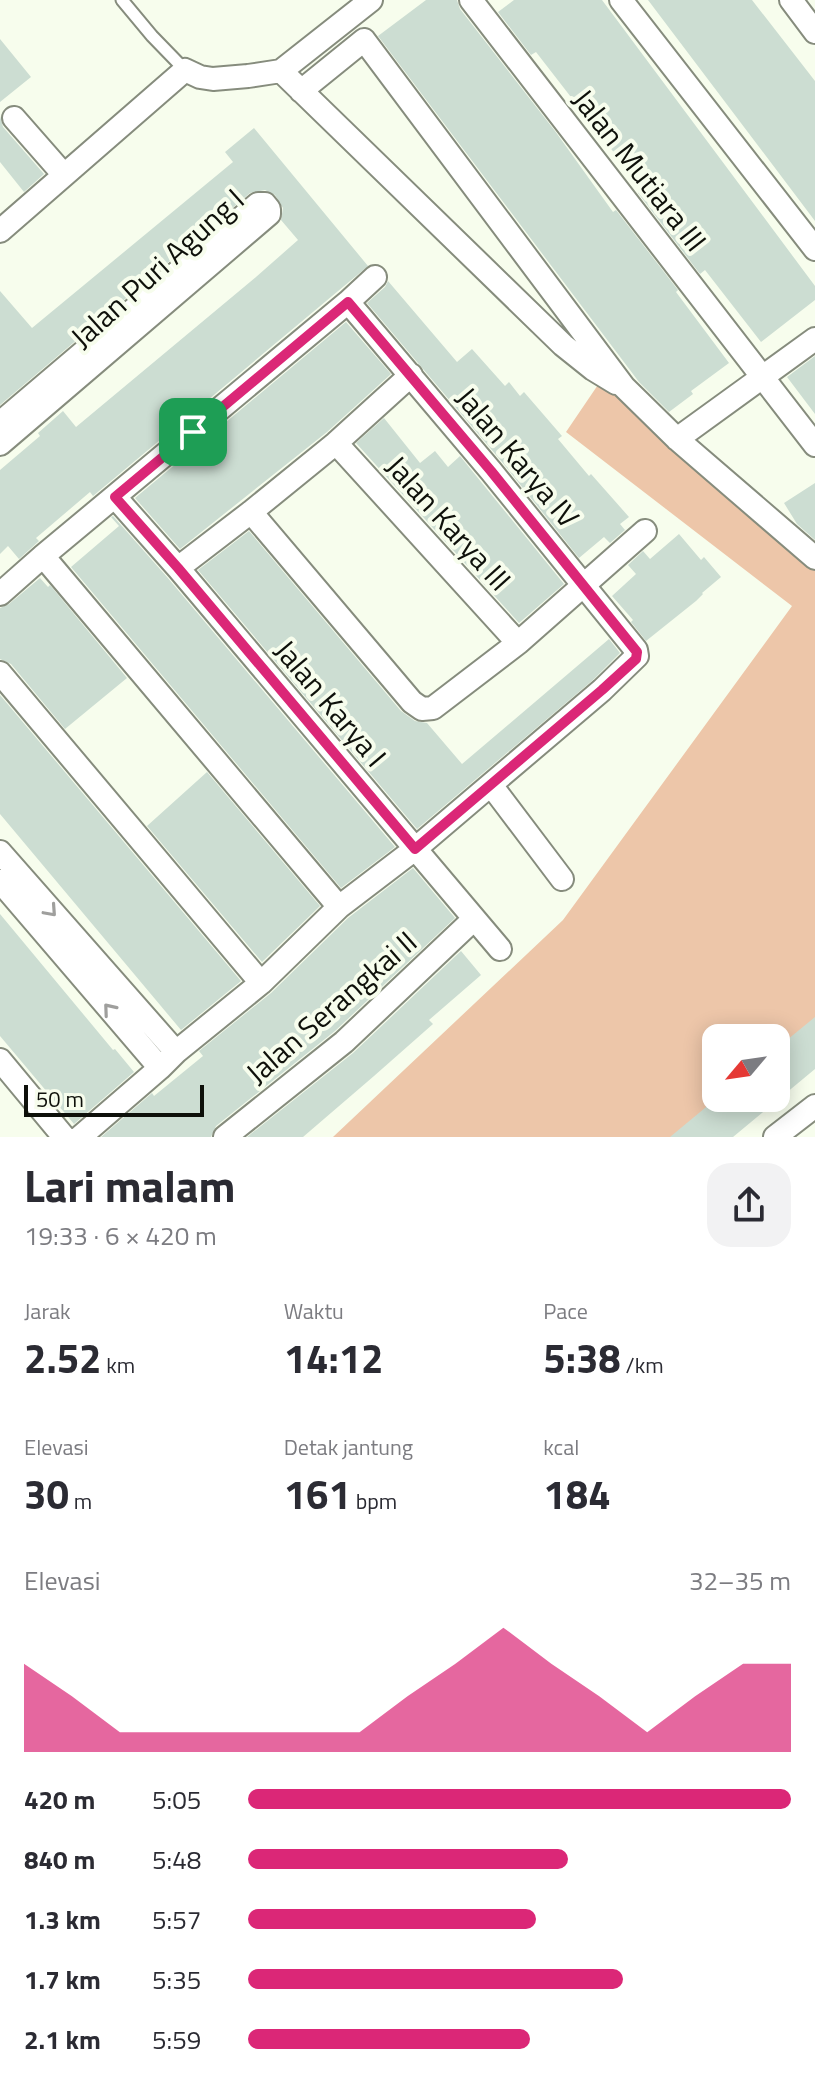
<!DOCTYPE html>
<html lang="id">
<head>
<meta charset="utf-8">
<style>
	body { margin:0; font-family:"Titillium Web",sans-serif; background:#f2f2f3; color:#2b2b33; height:100vh; display:flex; flex-direction:column; font-size:30px; white-space:nowrap }
	* { box-sizing:border-box; margin:0 }
	p { font-size:26px; color:#7c7c81 }
	.icon { flex:none; width:44px; height:44px; fill:none; stroke:currentColor; stroke-width:2; stroke-linecap:round; stroke-linejoin:round }
	.map { position:relative; height:1137px; overflow:hidden }
	.panel { display:flex; flex-direction:column; background:#fff; flex:1 }
	.panel>* { flex:none }
	.needle { width:52px; rotate:241deg }
	.tools { position:absolute; left:702px; top:1024px; display:grid; gap:16px }
	.tools a { display:grid; place-items:center; width:88px; height:88px; border-radius:16px; background:#fff; box-shadow:0 4px 20px #0003; font-size:40px }
	.scale { position:absolute; left:24px; bottom:20px; width:180px; box-sizing:border-box; padding-left:8px; border:4px solid #0e100a; border-top:0; font-size:22px; line-height:28px; white-space:nowrap; color:#0e100a; -webkit-text-stroke:6px #f7fded; paint-order:stroke }
	.pin { position:absolute; display:grid; place-items:center; width:68px; height:68px; color:#fff; margin:-34px; border-radius:16px; box-shadow:0 4px 12px #0006 }
	.round { display:grid; place-items:center; flex:none; width:84px; height:84px; border-radius:24px; background:#f2f2f3 }
	.head { display:flex; align-items:center; justify-content:space-between; height:136px; padding:0 24px }
	h1 { font-size:44px; font-weight:700; line-height:60px }
	.figures { display:grid; grid-template-columns:repeat(3,1fr); gap:12px; height:136px; padding:8px 24px }
	.figures div { display:grid; align-content:center }
	.figures b { font-size:40px; font-weight:700 }
	.figures small { font-size:22px; font-weight:400 }
	.figures p { font-size:22px }
	.chart { height:224px; padding:16px 24px }
	.chart p { display:flex; justify-content:space-between }
	.chart svg { width:100%; height:144px; margin-top:8px; fill:#db2777; opacity:.7 }
	ul { padding:0 24px; list-style:none; font-size:26px }
	li { display:grid; grid-template-columns:128px 96px 1fr; align-items:center; height:60px }
	li i { height:20px; border-radius:10px; background:#db2777 }
	.map>svg:first-child { display:block }
	.green { fill:#edc6a9 }
	.building { fill:#ccddd2 }
	.lines { fill:none; stroke-linecap:round; stroke-linejoin:round }
	.service-casing { stroke:#868c7d; stroke-width:15 }
	.minor-casing { stroke:#868c7d; stroke-width:26 }
	.service { stroke:#fff; stroke-width:11 }
	.minor { stroke:#fff; stroke-width:22 }
	.oneway { stroke:#9f9f9d }
	.route-casing { stroke:#fff; stroke-width:16 }
	.route { stroke:#db2777; stroke-width:10 }
	.labels { text-anchor:middle; dominant-baseline:central; stroke-width:8; stroke-linejoin:round; paint-order:stroke }
	.street-label { font-size:30px; fill:#0e100a; stroke:#f7fded }
</style>
</head>
<body>
<div class="map">
<svg width="815" height="1137" viewBox="0 0 815 1137">
	<rect width="100%" height="100%" fill="#f7fded"/>
	<path class="green" d="M606 373 815 561V1022L776 1055V1038H716V1098H724L678 1137H333L563 920 792 606 566 432Z"/>
	<path class="building" d="M426 0H457L460 9 555 131 613 212 616 210 678 290 676 292 729 363 691 391 693 394 669 412 639 382 378 36Z
		M514 0H602L815 286V300L761 342 705 270 700 274 638 193 643 190 536 52 531 55 498 12Z
		M648 0H752L815 81V221Z
		M0 39 31 77 0 102Z
		M0 116 3 127 44 174 24 192 0 162Z
		M254 128 368 266 93 496 90 492 36 538 39 541 19 559 8 546 0 554V470L40 436 38 433 63 411 76 427 256 277 298 240 281 220 283 208 275 195 265 190 250 193 0 405V291L32 328 233 162 225 152Z
		M388 281 457 362 472 349 505 386 509 382 520 396 524 392 562 436 558 439 589 476 591 474 629 517 620 524 625 530 610 543 604 537 579 558 502 462 367 303 385 287Z
		M346 322 391 374 327 432 180 549 135 498Z
		M815 356V414L787 377Z
		M384 418 420 463 435 451 448 467 460 456 564 584 519 623 356 443Z
		M815 483V540L797 524 784 503Z
		M113 516 167 577 395 847 341 888 71 567 119 526 111 517Z
		M249 531 401 711 415 721 427 723 462 764 609 639 620 653 593 680 417 829 198 570Z
		M679 534 701 560 704 557 721 577 702 593 703 594 696 601 646 641 631 622 633 620 612 596 636 574 628 565 643 551 650 559Z
		M40 578 48 587 50 585 127 678 65 729 11 664 0 659V608L9 604Z
		M0 695 241 981 181 1030 0 814Z
		M207 772 320 906 262 962 147 826Z
		M413 868 455 918 335 1031 216 1126 211 1137H101L152 1093 154 1096 203 1056 199 1051 271 993 348 918Z
		M0 914 113 1050 115 1049 134 1072 74 1124 0 1036Z
		M461 951 481 975 429 1020 433 1024 374 1076 303 1137H247L353 1053Z
		M815 1017V1069L733 1137H670L717 1098H776V1049Z"/>
	<g class="lines">
		<g class="service-casing">
			<path id="service" d="M122 0 152 36 185 70"/>
		</g>
		<g class="minor-casing">
			<path id="minor" d="M471 0 815 445
				M621 0 815 249
				M791 0 815 32
				M281 71 563 345 593 369 616 383
				M301 91 364 40 624 387 677 439 815 558
				M14 118 64 175
				M0 231 185 70 200 77 213 79 248 76 281 71 371 0
				M0 423 258 204H265L269 209V214L0 444
				M677 439 815 339
				M336 443 518 643
				M115 497 178 568 500 949
				M251 512 412 702 422 709 433 708 518 643 645 531
				M43 556 339 907
				M178 568 251 512 336 443 411 375
				M0 594 43 556 348 302 375 277
				M0 673 261 983
				M491 785 562 879
				M0 852 176 1052
				M0 881 160 1068
				M0 1060 64 1137
				M80 1137 160 1068 176 1052 261 983 339 907 415 849 602 690 637 656 636 650 491 471 348 302
				M225 1137 344 1042 474 919
				M775 1137 815 1106"/>
		</g>
		<use href="#service" class="service"/>
		<use href="#minor" class="minor"/>
	</g>
	<defs><path id="oneway-chevron" d="M-2-3.5L2.5 0L-2 3.5" fill="none" stroke-width="1.6" stroke-linecap="round" stroke-linejoin="round" transform="scale(2)"/></defs>
	<g class="oneway">
		<use href="#oneway-chevron" transform="translate(51 911) rotate(48)"/>
		<use href="#oneway-chevron" transform="translate(109 1009) rotate(-130)"/>
	</g>
	<g class="lines">
		<g class="route-casing">
			<path id="route" d="M348 302 491 471 637 652 636 659 602 690 415 849 178 568 115 497Z"/>
		</g>
		<use href="#route" class="route"/>
	</g>
	<g class="labels">
		<g class="street-label">
			<text transform="translate(640 170) rotate(52)">Jalan Mutiara III</text>
			<text transform="translate(157 268) rotate(-42)">Jalan Puri Agung I</text>
			<text transform="translate(518 457) rotate(50)">Jalan Karya IV</text>
			<text transform="translate(449 523) rotate(48)">Jalan Karya III</text>
			<text transform="translate(331 703) rotate(50)">Jalan Karya I</text>
			<text transform="translate(331 1007) rotate(-41)">Jalan Serangkai II</text>
		</g>
	</g>
</svg>
<div class="tools">
<a><svg class="needle" viewBox="-14 -14 28 28"><path d="M0-13l5 13h-10z" fill="#e53935"/><path d="M0 13l5-13h-10z" fill="#7c7c81"/></svg></a>
</div>
<div class="scale">50 m</div>
<div class="pin" style="left:193px;top:432px;background:#1e9e55"><svg class="icon" aria-label="arrive" viewBox="0 0 24 24"><path d="M6 21V4h12l-3 4 3 4H6"/></svg></div>
</div>
<section class="panel">
<div class="head"><div><h1>Lari malam</h1><p>19:33 · 6 × 420 m</p></div><a class="round"><svg class="icon" aria-label="share" viewBox="0 0 24 24"><path d="M12 15V3M7 8l5-5 5 5M5 13v7h14v-7"/></svg></a></div>
<div class="figures">
<div><p>Jarak</p><b>2.52<small> km</small></b></div>
<div><p>Waktu</p><b>14:12</b></div>
<div><p>Pace</p><b>5:38<small> /km</small></b></div>
</div>
<div class="figures">
<div><p>Elevasi</p><b>30<small> m</small></b></div>
<div><p>Detak jantung</p><b>161<small> bpm</small></b></div>
<div><p>kcal</p><b>184</b></div>
</div>
<div class="chart"><p><span>Elevasi</span>32–35 m</p>
<svg viewBox="0 0 160 44" preserveAspectRatio="none"><path d="M0 44V17L10 27L20 38L30 38L40 38L50 38L60 38L70 38L80 27L90 17L100 6L110 17L120 27L130 38L140 27L150 17L160 17V44z"/></svg>
</div>
<ul>
<li><b>420 m</b>5:05<i style="width:100%"></i></li>
<li><b>840 m</b>5:48<i style="width:59%"></i></li>
<li><b>1.3 km</b>5:57<i style="width:53%"></i></li>
<li><b>1.7 km</b>5:35<i style="width:69%"></i></li>
<li><b>2.1 km</b>5:59<i style="width:52%"></i></li>
</ul>
</section>
</body>
</html>
